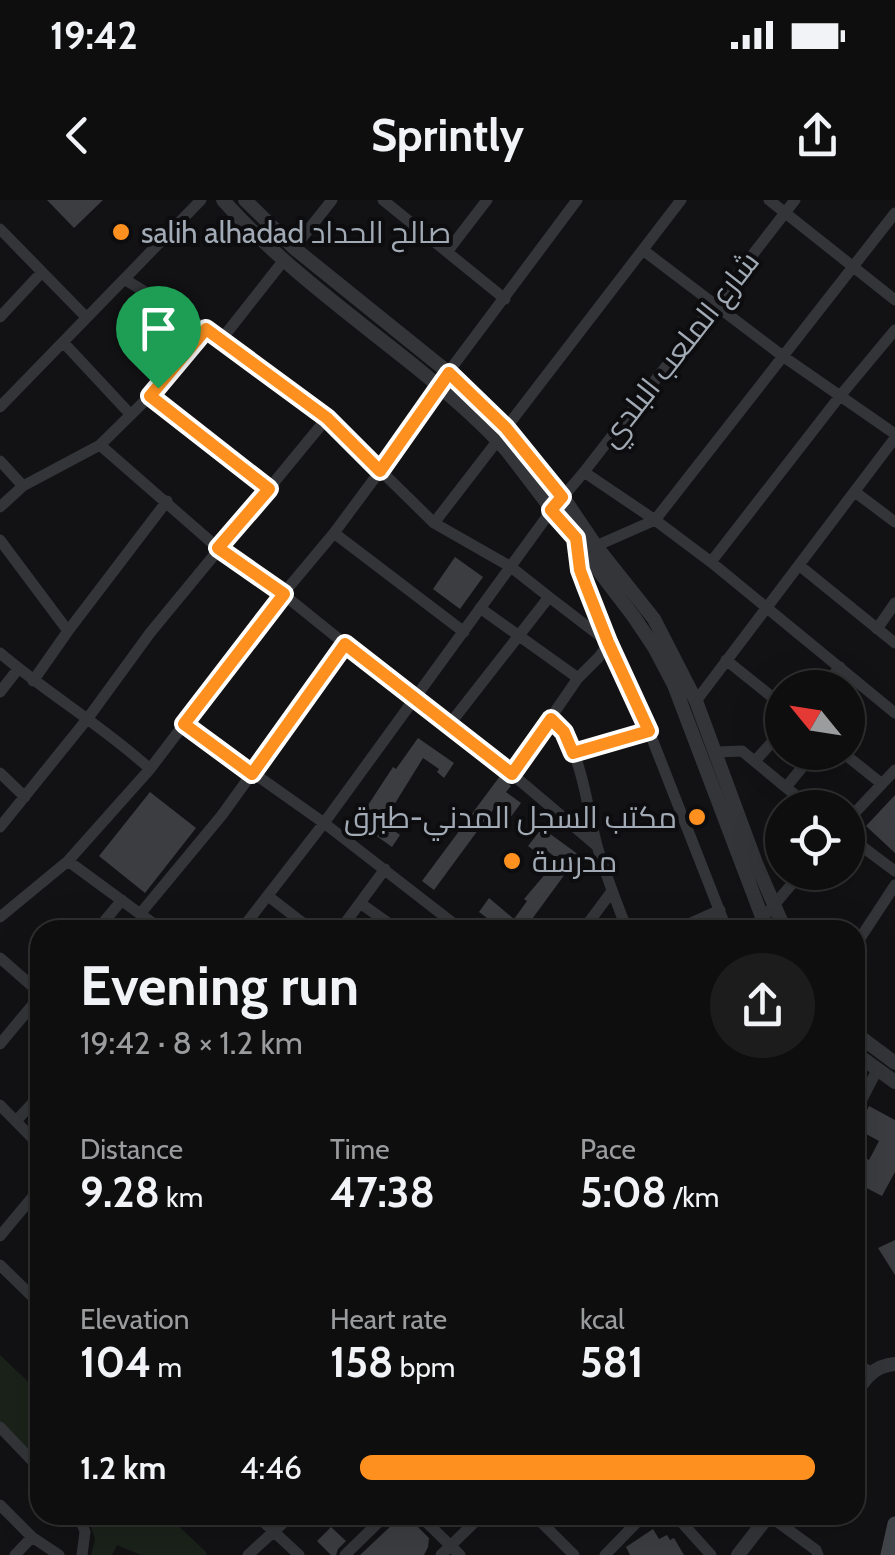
<!DOCTYPE html>
<html lang="en">
<head>
<meta charset="utf-8">
<style>
	body { margin:0; font-family:Cabin,Cairo,sans-serif; background:#1c1c1d; color:#f1f3f6; height:100vh; display:flex; flex-direction:column; font-size:38px; white-space:nowrap }
	* { box-sizing:border-box; margin:0 }
	p { font-size:32px; color:#9b9c9e }
	.icon { flex:none; width:55px; height:55px; fill:none; stroke:currentColor; stroke-width:2; stroke-linecap:round; stroke-linejoin:round }
	.map { position:relative; flex:1; overflow:hidden }
	.sheet { position:absolute; left:30px; top:720px; width:835px; height:605px; display:flex; flex-direction:column; background:#0e0e0f; border-radius:30px; box-shadow:0 10px 40px #0002,0 0 0 2px #2e2e2f }
	.sheet>* { flex:none }
	.needle { width:65px; rotate:300deg }
	.buttons { position:absolute; left:765px; top:470px; display:grid; gap:20px }
	.buttons a { display:grid; place-items:center; width:100px; height:100px; border-radius:50%; background:#0e0e0f; box-shadow:0 10px 40px #0002,0 0 0 2px #2e2e2f; font-size:50px }
	.pin { position:absolute; display:grid; place-items:center; width:85px; height:85px; color:#fff; margin:-102px -42px; border-radius:50% 50% 50% 0; rotate:-45deg; box-shadow:0 0 10px #0007 }
	.pin .icon { rotate:45deg }
	.round { display:grid; place-items:center; flex:none; width:105px; height:105px; border-radius:52px; background:#1c1c1d }
	.summary { display:flex; align-items:center; justify-content:space-between; height:170px; padding:0 50px }
	h1 { font-size:55px; font-weight:700; line-height:75px }
	.metrics { display:grid; grid-template-columns:repeat(3,1fr); gap:15px; height:170px; padding:10px 50px }
	.metrics div { display:grid; align-content:center }
	.metrics b { font-size:42px; font-weight:700 }
	.metrics small { font-size:28px; font-weight:400 }
	.metrics p { font-size:28px }
	ul { padding:0 50px; list-style:none; font-size:32px }
	li { display:grid; grid-template-columns:160px 120px 1fr; align-items:center; height:75px }
	li i { height:25px; border-radius:12px; background:#fe901f }
	.status { display:flex; justify-content:space-between; align-items:center; height:70px; padding:0 50px; background:#0e0e0f; direction:ltr }
	.status svg { height:28px; fill:currentColor }
	header { display:flex; justify-content:space-between; align-items:center; height:130px; padding:0 50px; background:#0e0e0f; font-size:45px; font-weight:700 }
	.map>svg:first-child { display:block }
	.green { fill:#1a221a }
	.building { fill:#3c3d41 }
	.lines { fill:none; stroke-linecap:round; stroke-linejoin:round }
	.minor { stroke:#333539; stroke-width:11 }
	.tertiary { stroke:#333539; stroke-width:14 }
	.secondary { stroke:#404449; stroke-width:15 }
	.route-casing { stroke:#fff; stroke-width:20 }
	.route { stroke:#fe901f; stroke-width:12 }
	.poi-dot { fill:#fe901f; stroke:#0d0d0f; stroke-width:4 }
	.labels { text-anchor:middle; dominant-baseline:central; stroke-width:8; stroke-linejoin:round; paint-order:stroke }
	.poi-label { font-size:30px; fill:#a2abb5; stroke:#0d0d0f; text-anchor:start }
	.street-label { font-size:30px; fill:#a2abb5; stroke:#0d0d0f }
</style>
</head>
<body>
<div class="status"><b>19:42</b><svg viewBox="0 0 49 12"><path d="M0 12V9h3v3zM5 12V6h3v6zM10 12V3h3v9zM15 12V0h3v12zM26 1h20v11H26zM47 4h2v5h-2z"/></svg></div>
<header><svg class="icon" aria-label="back" viewBox="0 0 24 24"><path d="M15 5l-7 7 7 7"/></svg>Sprintly<svg class="icon" aria-label="share" viewBox="0 0 24 24"><path d="M12 15V3M7 8l5-5 5 5M5 13v7h14v-7"/></svg></header>
<div class="map">
<svg width="895" height="1355" viewBox="0 0 895 1355">
	<rect width="100%" height="100%" fill="#121214"/>
	<path class="green" d="M0 1155 40 1193V1264L0 1222Z
		M87 1315H167L207 1353 206 1355H141L117 1345 112 1355H91L95 1339Z"/>
	<path class="building" d="M47 0H103L74 28Z
		M455 357 483 377 460 409 433 389Z
		M418 538 454 563 444 578 437 572 439 569 423 558 394 605 390 602 378 619 400 635 392 647 357 622 393 567 396 569Z
		M500 576 511 586 506 592 521 603 510 618 495 607 434 690 422 681Z
		M150 592 196 628 145 693 99 656Z
		M895 595V653L866 626Z
		M542 628 579 655 524 730H503L479 712 489 698 514 719 527 701 524 699 558 659 543 648 539 654 528 646Z
		M869 906 895 920V972L882 996 855 982V952L869 960 879 941 855 928 857 922 863 918Z
		M895 1040V1075L878 1048Z
		M403 1320H411L429 1338 428 1347 424 1355H360L393 1324Z
		M331 1327 346 1341 338 1349 336 1355H331L317 1341Z
		M653 1329 659 1339 667 1335 670 1340 674 1338 684 1355H630L626 1347Z"/>
	<g class="lines">
		<path class="minor" d="M383 0 505 99
			M769 0 895 100
			M0 29 86 117
			M294 48 332 0
			M643 50 784 157 895 234
			M447 52 487 0
			M124 79 206 129 327 218 434 323 511 367 549 397 449 525
			M0 117 42 72
			M221 140 284 60
			M63 142 131 215
			M150 195 269 289
			M0 207 201 0
			M506 228 681 0
			M100 245 218 348 283 394 345 444 512 574 597 646
			M0 261 23 286
			M584 272 655 320 711 362 895 513
			M855 292 895 322
			M0 307 23 286 100 245 158 188 206 129
			M434 323 498 240
			M334 333 464 432
			M0 340 68 431
			M576 343 580 370 586 386 649 531 727 730
			M596 346 655 320 895 13
			M711 362 840 196 895 130
			M800 366 895 443
			M480 408 578 478
			M877 429 895 403
			M0 453C48 494 103 526 150 569
			M726 460 782 505
			M33 481 68 431 167 301
			M822 488 840 467
			M0 492 18 469
			M696 501 895 238
			M551 519C584 548 586 609 598 649 606 676 617 703 627 730
			M184 524 324 623 462 730
			M716 552 742 551 811 608
			M842 552 882 584
			M573 553 649 531
			M755 561 782 531
			M0 573 25 597
			M512 574 578 478 599 457 609 443 549 397
			M786 587 815 552
			M848 620 895 570
			M0 627 88 518 150 433 327 218
			M848 636 895 671
			M68 661 162 730
			M268 696 312 730
			M360 703 398 730
			M140 714 222 615 345 444
			M0 717 68 661 150 569 283 394 334 333 380 271 438 186 577 0
			M97 730 122 700
			M241 730 324 623 551 311 584 272 795 0
			M340 730 385 669
			M583 730 612 691
			M675 730 720 710
			M753 730 802 672
			M855 746 895 685
			M0 758 40 793
			M0 844 40 796
			M0 905 40 946
			M855 913 877 870
			M16 921 40 895
			M0 1036 40 988
			M0 1065 40 1104
			M855 1164 871 1172
			M0 1227 40 1269
			M0 1305 32 1337 59 1355
			M79 1315 85 1332 82 1355
			M256 1315 299 1355
			M419 1315 460 1355
			M534 1315 574 1355
			M675 1315 711 1355
			M768 1315 816 1350 818 1355
			M15 1355 32 1337
			M248 1355 292 1315
			M345 1355 386 1315
			M441 1355 482 1315
			M605 1355 644 1315"/>
		<path class="tertiary" d="M223 0C280 64 351 115 417 168 448 194 481 221 508 252L634 417 654 447 674 485 767 730
			M245 0 294 48 449 173 506 228 563 297 596 346 654 419 696 501 756 663 785 730
			M855 833 895 863
			M855 853 895 882
			M855 1194C866 1177 874 1166 895 1164
			M738 1355 769 1315"/>
		<path class="secondary" d="M888 1355 895 1324"/>
	</g>
	<g class="lines">
		<g class="route-casing">
			<path id="route" d="M206 129 327 218 380 271 449 173 506 228 562 297 551 310 576 338 580 370 586 386 608 442 649 531 573 553 564 532 551 519 512 574 345 444 252 574 184 524 284 394 218 348 269 289 150 196Z"/>
		</g>
		<use href="#route" class="route"/>
	</g>
	<g class="poi-dot">
		<circle cx="121" cy="32" r="10"/>
		<circle cx="697" cy="617" r="10"/>
		<circle cx="512" cy="661" r="10"/>
	</g>
	<g class="labels">
		<g class="poi-label">
			<text x="141" y="32">salih alhadad صالح الحداد</text>
			<text x="677" y="617" text-anchor="end">مكتب السجل المدني-طبرق</text>
			<text x="532" y="661">مدرسة</text>
		</g>
		<g class="street-label">
			<text transform="translate(679 149) rotate(-52)">شارع الملعب البلدي</text>
		</g>
	</g>
</svg>
<div class="buttons">
<a><svg class="needle" viewBox="-14 -14 28 28"><path d="M0-13l5 13h-10z" fill="#e53935"/><path d="M0 13l5-13h-10z" fill="#9b9c9e"/></svg></a>
<a><svg class="icon" aria-label="locate" viewBox="0 0 24 24"><circle cx="12" cy="12" r="6"/><path d="M12 2v4M12 18v4M2 12h4M18 12h4"/></svg></a>
</div>
<div class="pin" style="left:158px;top:188px;background:#1e9e55"><svg class="icon" aria-label="arrive" viewBox="0 0 24 24"><path d="M6 21V4h12l-3 4 3 4H6"/></svg></div>
<section class="sheet">
<div class="summary"><div><h1>Evening run</h1><p>19:42 · 8 × 1.2 km</p></div><a class="round"><svg class="icon" aria-label="share" viewBox="0 0 24 24"><path d="M12 15V3M7 8l5-5 5 5M5 13v7h14v-7"/></svg></a></div>
<div class="metrics">
<div><p>Distance</p><b>9.28<small> km</small></b></div>
<div><p>Time</p><b>47:38</b></div>
<div><p>Pace</p><b>5:08<small> /km</small></b></div>
</div>
<div class="metrics">
<div><p>Elevation</p><b>104<small> m</small></b></div>
<div><p>Heart rate</p><b>158<small> bpm</small></b></div>
<div><p>kcal</p><b>581</b></div>
</div>
<ul>
<li><b>1.2 km</b>4:46<i style="width:100%"></i></li>
</ul>
</section>
</div>
</body>
</html>
